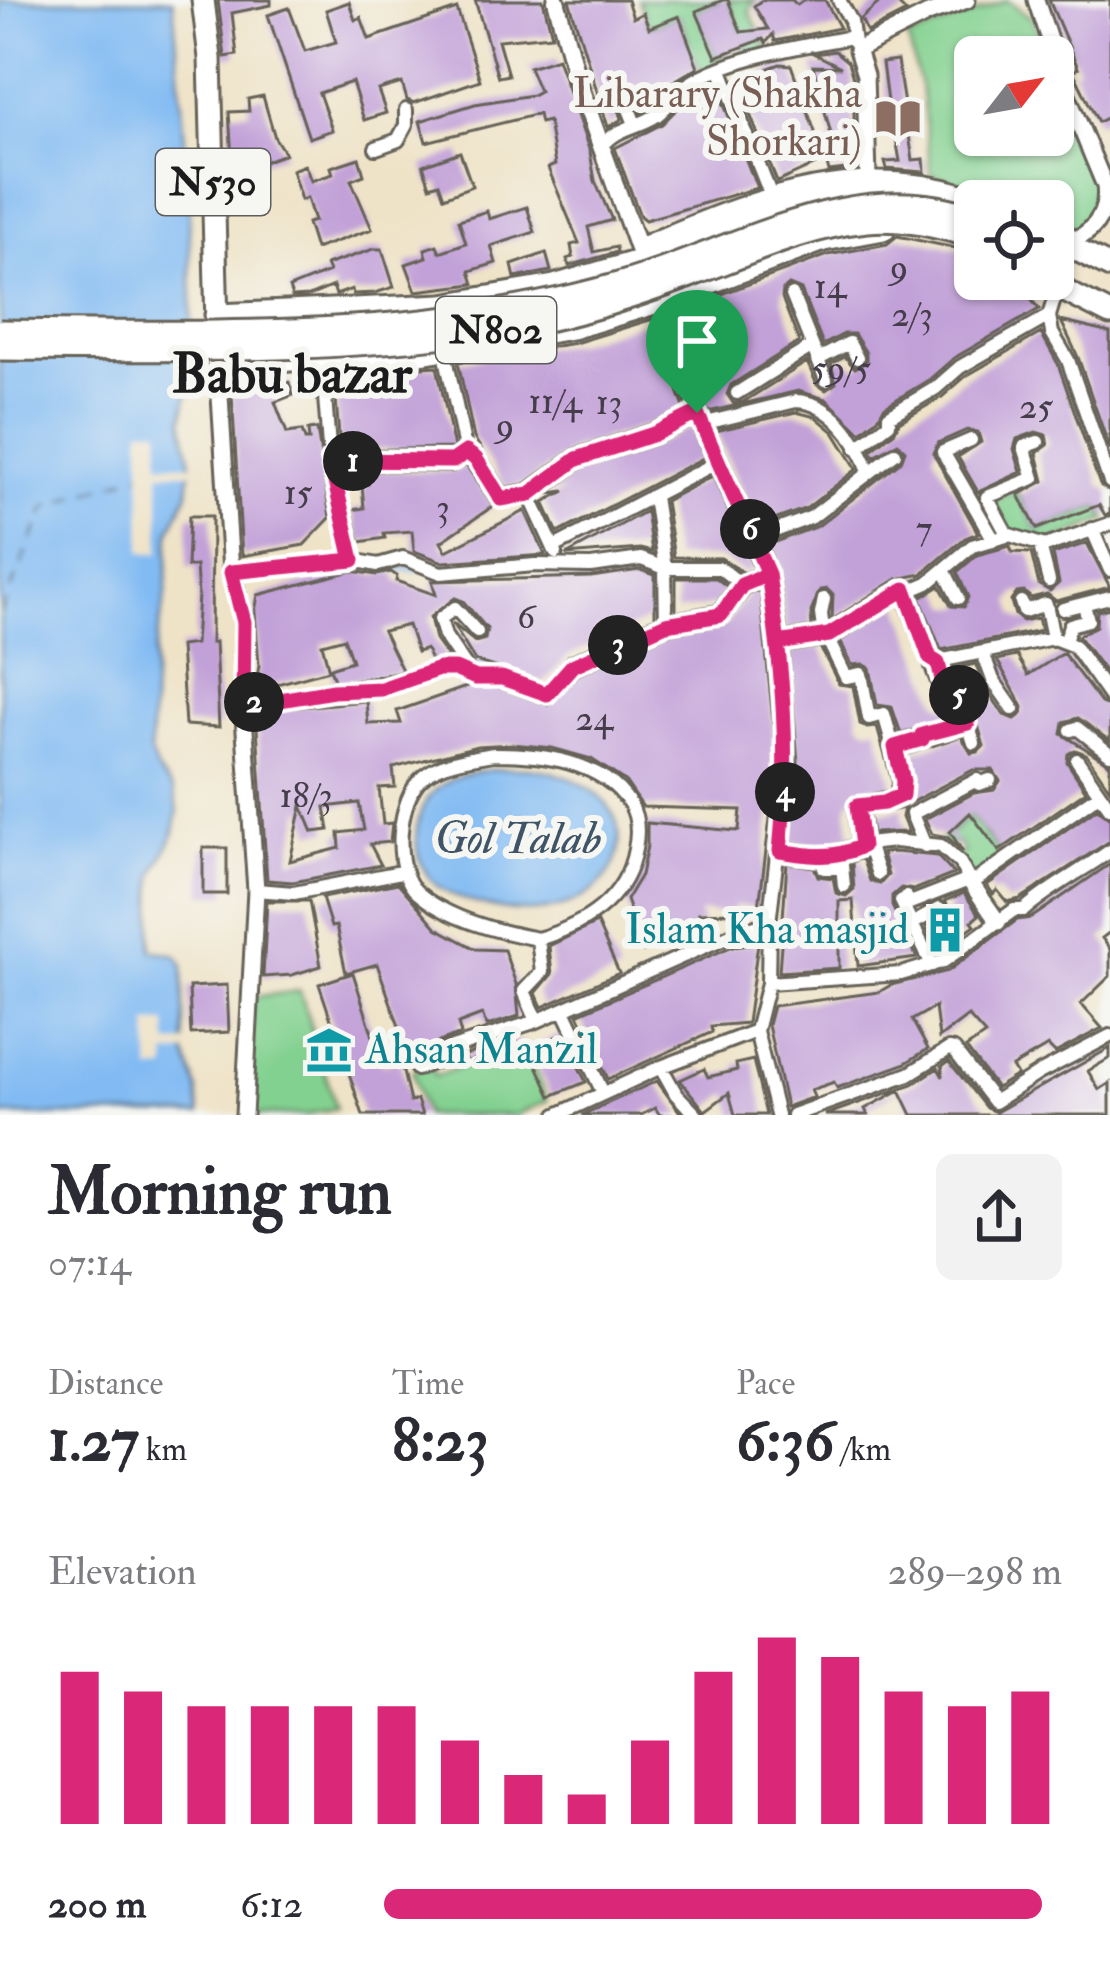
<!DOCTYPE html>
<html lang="en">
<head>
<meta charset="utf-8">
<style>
	body { margin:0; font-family:"IM FELL Double Pica",serif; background:#f2f2f3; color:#2b2b33; height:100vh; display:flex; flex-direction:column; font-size:45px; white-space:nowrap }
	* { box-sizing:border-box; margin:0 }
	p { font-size:39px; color:#7c7c81 }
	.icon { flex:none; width:66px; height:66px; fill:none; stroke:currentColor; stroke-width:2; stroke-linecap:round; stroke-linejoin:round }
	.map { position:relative; height:1115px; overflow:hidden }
	.sheet { display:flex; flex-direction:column; background:#fff; flex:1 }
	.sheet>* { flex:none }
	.needle { width:78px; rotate:59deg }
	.tools { position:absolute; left:954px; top:36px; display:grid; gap:24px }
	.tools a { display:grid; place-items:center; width:120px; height:120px; border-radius:18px; background:#fff; box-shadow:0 3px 9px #0004; font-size:60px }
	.pin { position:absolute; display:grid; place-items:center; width:102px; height:102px; color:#fff; margin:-123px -51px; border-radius:50% 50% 50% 0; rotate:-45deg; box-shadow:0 0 12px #0007 }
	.pin .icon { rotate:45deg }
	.km { position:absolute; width:60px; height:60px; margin:-30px; border-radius:50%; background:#222; color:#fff; font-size:33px; line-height:60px; text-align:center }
	.round { display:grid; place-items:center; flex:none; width:126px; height:126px; border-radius:18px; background:#f2f2f3 }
	.summary { display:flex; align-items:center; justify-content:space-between; height:204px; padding:0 48px }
	h1 { font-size:66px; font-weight:700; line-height:90px }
	.stats { display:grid; grid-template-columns:repeat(3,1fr); gap:18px; height:204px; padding:12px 48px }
	.stats div { display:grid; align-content:center }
	.stats b { font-size:60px; font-weight:700 }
	.stats small { font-size:33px; font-weight:400 }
	.stats p { font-size:33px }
	.chart { height:336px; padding:24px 48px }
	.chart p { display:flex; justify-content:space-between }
	.chart svg { width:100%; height:216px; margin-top:12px; stroke:#db2777; stroke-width:6 }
	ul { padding:0 48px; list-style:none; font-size:39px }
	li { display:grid; grid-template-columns:192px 144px 1fr; align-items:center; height:90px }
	li i { height:30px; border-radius:15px; background:#db2777 }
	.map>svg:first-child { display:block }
	.green { fill:#83d190; stroke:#507656; stroke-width:3 }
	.water { fill:#82bbf3; stroke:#4f6c88; stroke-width:3 }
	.pier { fill:#efe3c7 }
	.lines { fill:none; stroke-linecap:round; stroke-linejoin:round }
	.stream { stroke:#82bbf3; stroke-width:4.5 }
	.ferry { stroke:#405467; stroke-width:3; stroke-dasharray:15 12; stroke-linecap:butt }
	.building { fill:#c2a1d8; fill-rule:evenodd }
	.minor-casing { stroke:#666258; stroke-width:18 }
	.tertiary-casing { stroke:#666258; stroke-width:21 }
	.secondary-casing { stroke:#666258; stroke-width:22 }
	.trunk-casing { stroke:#666258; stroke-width:27 }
	.minor { stroke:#fff; stroke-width:12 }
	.tertiary { stroke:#fff; stroke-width:15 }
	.secondary { stroke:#fff; stroke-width:16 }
	.trunk { stroke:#fff; stroke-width:21 }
	.trunk-bridge-casing { stroke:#666258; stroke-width:27; stroke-linecap:butt }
	.trunk-bridge { stroke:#fff; stroke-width:21 }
	.route-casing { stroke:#fff; stroke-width:24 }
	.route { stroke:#db2777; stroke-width:15 }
	.labels { text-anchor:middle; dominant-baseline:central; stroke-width:12; stroke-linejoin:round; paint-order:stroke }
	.number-label { font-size:36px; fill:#463d4b }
	.shield { fill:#f6f6f2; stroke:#5d5d5c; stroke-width:3 }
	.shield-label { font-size:39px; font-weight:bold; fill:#1c1c1c }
	.education-label { font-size:42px; fill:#785e54; stroke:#f6f6f2; text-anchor:end }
	.culture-label { font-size:42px; fill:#0d838f; stroke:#f6f6f2; text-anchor:end }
	.water-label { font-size:45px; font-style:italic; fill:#405467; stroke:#f6f6f2 }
	.district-label { font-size:54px; font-weight:bold; fill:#1c1c1c; stroke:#f6f6f2 }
</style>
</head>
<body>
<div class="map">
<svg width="1110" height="1115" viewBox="0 0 1110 1115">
	<rect width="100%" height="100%" fill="#f6f6f2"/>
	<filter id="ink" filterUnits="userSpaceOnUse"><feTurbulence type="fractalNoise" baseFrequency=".00833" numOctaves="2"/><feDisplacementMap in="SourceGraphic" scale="24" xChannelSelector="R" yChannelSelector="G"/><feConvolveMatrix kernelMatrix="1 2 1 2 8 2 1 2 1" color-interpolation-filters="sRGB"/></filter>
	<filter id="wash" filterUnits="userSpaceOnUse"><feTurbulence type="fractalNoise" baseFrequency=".004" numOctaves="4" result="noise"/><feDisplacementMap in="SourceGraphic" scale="48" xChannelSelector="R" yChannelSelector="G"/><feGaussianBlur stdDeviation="2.7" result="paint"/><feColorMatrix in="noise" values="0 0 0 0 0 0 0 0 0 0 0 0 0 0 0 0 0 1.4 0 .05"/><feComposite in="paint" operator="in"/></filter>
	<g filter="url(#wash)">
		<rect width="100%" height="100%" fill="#efe3c7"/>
		<path class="green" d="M638 0H722L696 11 716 57 725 54 732 61 747 46 728 0H755L749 10 769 53 702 74 692 53 663 52 689 41 679 16 649 27Z
			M1007 0 1032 18 1048 57H975V135H1053V69L1102 190 1098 208 1081 232 1053 220V201H1013L931 174 922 94 908 39Z
			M1016 491 1037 530 1098 507 1107 520 1048 543 1009 531 993 500Z
			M970 816 1003 857 972 881 955 858 964 852 957 842 947 848 937 845Z
			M300 991 336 1108 307 1115H250L252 997Z
			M523 1044 547 1101 516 1115H425L412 1072 430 1065 435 1076Z"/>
		<path class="water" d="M0 0H173L187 165 192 299 190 380 183 419 191 464 188 493 170 531 166 594 154 656 150 752 157 771 173 790 178 811 173 836 154 874 152 950 177 955 183 965 185 1053 198 1089 200 1115H0Z
			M528 768C684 788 623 949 476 903 460 898 439 892 429 877 407 847 414 799 447 782 471 769 501 769 528 768Z"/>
		<path class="pier" d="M141 428H160V463L197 464V472H160V553H142Z
			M167 1023 168 1044 190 1043 191 1053 167 1055V1070L151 1071 148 1024Z"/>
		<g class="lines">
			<path class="stream" d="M386 567 417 570
				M467 659 494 672"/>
			<path class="ferry" d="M0 615 46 507 141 473"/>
		</g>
		<g id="blocks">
			<path class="building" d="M218 0H271V5L232 13 237 55 225 57Z
				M475 0H543L552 35 498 40 508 75 498 77Z
				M569 0H627L633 18 643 13 649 28 679 16 698 67 676 80 641 112 630 87 618 85 613 94 622 119 608 127Z
				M723 0H728L741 32 768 29 754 6 762 0H792L797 5 804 0H825L840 28 775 41 773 34 766 43 763 39 716 57 696 11Z
				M882 0H894L906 12 867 32 861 19Z
				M1049 0H1110V116L1098 122 1073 71 1078 68Z
				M349 2 355 20 361 17 369 39 457 9 480 80 414 103 407 100 402 83 378 90 386 113 364 120 352 82 319 93 332 130 309 138 268 15 289 8 305 51 336 42 326 10Z
				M835 51 848 62 853 78 855 153 848 156 853 169 829 172 826 160 777 182 736 79 770 72 769 68 780 64 791 65 820 146 833 142 813 66 841 67 815 54Z
				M557 58 590 152 595 181 612 220 588 227 594 252 616 247 617 252 569 266 567 259 573 257 571 245 579 243 548 168 555 165 548 121 540 123 538 114 426 142 420 121 475 104 532 95 539 91 529 67Z
				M897 61 913 160 924 159 925 172 887 169 885 162 900 161 895 133H891L882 63Z
				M715 82 757 188 645 220 640 216 615 148 662 124 690 96Z
				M263 96 275 138 285 154 233 173 229 112 249 111 248 99Z
				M460 152 472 186 444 197 439 183 430 186 423 165Z
				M359 158 364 175 351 180 372 229 315 249 307 223 314 221 307 198 301 200 292 170 305 165 311 181 333 174 331 167Z
				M527 207 535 232 491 246 496 263 470 271 474 284 416 291 406 264 427 257 425 249 437 245 440 252 466 243 459 220 487 211 489 219Z
				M897 236 975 252V279H1014L1039 309 954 358 930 379 884 407 878 418 861 432 826 399 798 391 708 412 680 316 675 318 673 312 828 255 887 244ZM789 285 801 290 823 345 844 334H854L866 353V362L855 368 845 357 831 364 836 383 826 390 817 385 807 362 743 402 733 403 727 394 731 385 799 342 782 298 783 290Z
				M374 249H382L394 287 375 293 353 294 352 289 336 295 333 286 309 296 292 297 289 288 329 272 326 265Z
				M546 253 551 271 515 278 512 265Z
				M653 319 684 408 650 424 573 449 525 484 506 487 474 438 458 362 575 343Z
				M1061 321 1110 333V450L1078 357Z
				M1041 333 1058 364 1100 485 1110 492V514L1105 515 1099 505 1037 529 1019 495 1044 481 1037 453 1048 445 1046 435 1036 432 1017 439 1014 449 1021 472 978 492 958 457 981 442 978 432 967 430 938 443 933 453 978 533 965 538 922 574 897 579 832 620 833 595 827 589 820 590 811 612 812 627 787 631 778 573 767 545 818 526 901 461 905 450 898 443 874 456 871 450 895 431 899 422 942 397 966 376Z
				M437 366 454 448 340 450 334 373Z
				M265 376 268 384 289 382 293 395 275 402 287 433 302 431 305 440H309L308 430 317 429 330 518 304 545 242 556 231 379Z
				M796 412 816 417 834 432 857 469 807 508 758 526 716 431Z
				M692 427 705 457 558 533 544 502 565 491 549 493 582 468 657 444Z
				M466 465 493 506 441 542 446 551 525 511 545 555 443 562 414 551 412 531 384 533 385 538 360 542 352 510 364 508 362 485 368 484V471L453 472Z
				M713 476 754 569 744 573 721 558 674 557 665 501Z
				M646 511 652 552 640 549 566 555Z
				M189 516H212L211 643 215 642 219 727 185 725 180 646 195 644 198 595 196 566 187 567Z
				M1087 543 1110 587 1056 601 1047 594 1031 598 1024 592 1017 593 1011 601 1015 615 1023 621 1038 618 1041 630 941 650 920 598 940 586 951 606 964 607 968 597 957 572 977 555 1010 546 1012 552 1031 553 1039 585 1050 591 1059 583 1053 554Z
				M640 570 655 575V617L568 656 544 683 475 661 452 623 475 642 485 639 487 629 463 601 455 598 430 617 435 640 448 658 431 661 426 649 417 652 408 625 383 631 402 670 396 673 335 683 330 668 352 661 344 638 322 644 329 670 255 690 259 665 255 612 258 595 352 571 377 575 391 572 397 576 396 581 436 595 432 581 591 577Z
				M676 578H716L728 587 715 605 676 612Z
				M760 590 777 762 759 907 733 906V912L699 913 702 924 644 952 626 900 641 875 647 846V823L736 831 739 830 741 810 643 807 625 781 591 759 552 748 513 744 477 746 393 768 395 787 379 788 383 824 392 823 390 842 370 844 381 865 293 882 267 880 256 711 366 701 368 724 401 723 397 711 469 686 500 688 548 705 578 675 669 634 726 624 749 594ZM359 803 364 830 339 833 340 848 290 861 302 806 313 832 329 830 325 807Z
				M899 603 937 700 943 706H951L954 716 901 734 892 707 877 705 870 668 863 664 852 665 840 641Z
				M1110 608V679L1078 636 1096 626 1097 611Z
				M820 647 839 684 853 686 860 724 867 728 877 727 892 781 890 790 850 799 847 808 851 840 825 847 789 842 798 762 789 652Z
				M1063 653 1101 703 1110 707V741L1078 718 1064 722 1062 734 1110 764V789L1086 754 1075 750 1068 754 1067 762 1086 791 999 851 970 813 950 832 963 852 947 837 932 834 925 819 974 793 994 790 1000 781 993 770H973L906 805 913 783 906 755 961 736 971 753 978 752 984 746 968 690 962 683H954L951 669 976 664 984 685 1004 715 1015 719 1022 714 1023 707 997 660 1017 656 1028 675Z
				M904 808 902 817 908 832 872 833 869 815Z
				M1097 808 1110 818V841L1020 899 1007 902 997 890 993 894 987 885Z
				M203 848H227V894H203Z
				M895 852 937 856 954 874 914 890 901 888 892 896V906L917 958 858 966 853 900 839 901V968L779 972 787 863 814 867 818 876 833 878 836 893 846 896 854 889 852 862 862 858 870 881 880 884 888 875 882 853Z
				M1110 864V932L1102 938 1110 949V976L1081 1004 1102 1028 1055 1053 1048 1046 1012 1067 1017 1075 996 1088 966 1048 985 1035 968 1016 939 1038 935 1007 912 1020 928 1049 904 1064 837 1088 834 1082 811 1090 814 1097 786 1107 768 1025 773 1006 879 992 891 985 948 971 1017 920 1031 918Z
				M398 883 437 928 476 949 504 950 516 984 519 1016 487 1026 482 1015 458 1024 461 1034 439 1042 425 1054 420 1044 406 1046 377 964 346 973 336 926 331 927 322 898Z
				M964 893 979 915 972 921 975 925 937 952 926 928 947 915 949 908 945 901Z
				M267 901H309L321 966 292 975 263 977Z
				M597 923 619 973 542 1007 536 993 552 974 549 946Z
				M758 943 747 1023 711 1026 712 1032 608 1079 578 1014 733 946Z
				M353 973 382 1065 400 1059 410 1102 417 1100 422 1115H363L319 984Z
				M227 985 229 1032 191 1034 189 987Z
				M563 1034 586 1082 551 1096 529 1048Z
				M516 1039 520 1050 478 1068 476 1060 467 1063 465 1057 455 1062 453 1059Z
				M1110 1048V1058L1088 1071 1099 1090 1110 1083V1115H912L900 1090 865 1109 868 1115H825L913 1084 938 1068 943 1077 942 1066 949 1061 986 1108 996 1112Z
				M753 1060 766 1115H735L729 1093 705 1111 680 1080 704 1069 708 1077 737 1070 736 1064Z
				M657 1081 682 1115H660L655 1108 641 1115H582Z"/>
		</g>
	</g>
	<g filter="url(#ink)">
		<use href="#blocks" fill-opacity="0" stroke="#666258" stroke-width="3"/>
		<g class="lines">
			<g class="minor-casing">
				<path id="minor" d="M839 0 851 21 854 43
					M721 70 771 196
					M623 94 635 124
					M602 147C616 127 638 128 657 115 667 108 674 96 683 88 722 58 803 46 852 37
					M376 148 398 140 406 125V110
					M1061 276 1049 316 1052 333 1068 360 1110 482
					M792 295 826 380
					M658 302 697 413 768 575 778 643 788 762 769 923 768 983 756 1031 777 1115
					M444 348 466 453
					M322 359 330 460 353 560
					M817 360 849 343 857 358
					M737 393 811 347
					M702 424 796 401C831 402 858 440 869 471
					M971 440 943 452 994 540
					M857 448 889 423V416L936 388 960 367 1049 316
					M466 453 476 459 501 499 529 494 577 459 654 434 697 413
					M330 460 453 461 466 453
					M529 494 556 553
					M654 497 665 568 666 624
					M1092 529 1110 570
					M1008 536 987 497 1034 478 1024 447 1038 442
					M754 539 812 517 895 453
					M1040 546 1049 581
					M554 547 720 461
					M944 570 958 598
					M231 572 353 560 378 565 403 558 441 573 535 565 591 566 641 559 665 568H720L742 585
					M905 588 934 662 1053 638 1074 646 1110 697
					M1021 602 1024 611 1046 604 1053 638
					M1063 609 1110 597
					M824 636 821 614 824 599
					M826 636 846 677 861 674 869 718 884 714 903 781 898 799 857 806 863 846
					M1065 642 1070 625 1088 620 1084 605
					M778 643 829 635 903 588 914 589 928 583 972 546 1010 535 1045 546 1110 524
					M983 653 993 680 1013 709
					M938 663 947 696 958 693 974 743
					M470 673 445 636 440 619 455 608 477 632
					M243 702 381 689 439 669H455L477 678H502L547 695 572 666 666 624 721 615 742 585 768 575
					M1071 730 1077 728 1110 754
					M895 747 922 739V735L968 723
					M494 754C540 754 602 760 630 804 638 817 638 834 635 849 626 900 585 925 538 939 499 932 449 920 418 893 391 871 397 797 424 776 443 761 471 758 494 754Z
					M1077 760 1110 808
					M868 844 878 874
					M925 846 912 814 977 780 979 784 990 780
					M780 851 825 858 843 855 867 844 895 841 941 846 960 863 969 880 910 903 906 897
					M841 855 844 886
					M824 868H842
					M971 884 1098 795
					M256 890 294 893 401 872
					M901 901 932 965
					M912 924 939 909
					M768 983 901 974 944 961 1014 910H1024C1050 887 1082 871 1110 851
					M564 1010 603 1093
					M537 1021 524 991 542 972 538 939
					M410 1056 417 1069 436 1061 443 1051 537 1021 735 933 769 923
					M661 1067 676 1094 696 1115
					M557 1115 661 1067 756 1031
					M793 1115 909 1074 949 1049 954 1050 994 1102 1039 1073 1110 1036"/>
			</g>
			<g class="tertiary-casing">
				<path id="tertiary" d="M1036 0 1066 92 1105 186C1108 208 1098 229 1076 239L1061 233
					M868 178 865 75 857 50 928 14 967 0
					M637 247C757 195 861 153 991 201
					M218 364 231 572 245 622 243 702 256 890 244 1115
					M969 880 998 922"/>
			</g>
			<g class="secondary-casing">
				<path id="secondary" d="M556 0 577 79 645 268"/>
			</g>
			<g class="trunk-casing">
				<path id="trunk" d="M203 0 210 58 218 364 421 353 572 328 658 302 824 240 884 229
					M1053 238 1110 267
					M1041 279 1110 314
					M216 315 443 305 554 286 642 260 812 194 849 188 975 204"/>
			</g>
			<use href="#minor" class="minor"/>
			<use href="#tertiary" class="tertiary"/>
			<use href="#secondary" class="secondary"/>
			<use href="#trunk" class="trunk"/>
			<g class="trunk-bridge-casing">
				<path id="trunk-bridge" d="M0 331C208 333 452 341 650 274 753 239 864 176 975 217
					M0 349C164 350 329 354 492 330 557 321 624 301 685 278 744 256 805 227 867 221 903 217 941 228 975 237"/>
			</g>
			<use href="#trunk-bridge" class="trunk-bridge"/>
		</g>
	</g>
	<g class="lines" filter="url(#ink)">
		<g class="route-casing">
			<path id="route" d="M697 413 654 434 577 459 530 494 501 499 476 459 466 452 453 461 330 460 353 560 231 572 244 622 243 702H268L333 691 381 689 439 669H455L476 678H502L547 694 572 666 666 624 721 615 742 585 768 574C783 674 790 750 780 851 811 856 833 860 862 846L857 806 884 803 902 795 903 781 895 747 922 739V735L968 723 958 693 946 696 938 663 930 658 905 589 829 635 778 643 768 574 697 413"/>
		</g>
		<use href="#route" class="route"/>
	</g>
	<defs>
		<g id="library-bare" transform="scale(3.6)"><path d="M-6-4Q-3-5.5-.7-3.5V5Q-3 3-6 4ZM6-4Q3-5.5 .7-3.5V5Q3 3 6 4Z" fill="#8d6e63" stroke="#f6f6f2" stroke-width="2.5" paint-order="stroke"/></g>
		<g id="building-bare" transform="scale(3.6)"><path d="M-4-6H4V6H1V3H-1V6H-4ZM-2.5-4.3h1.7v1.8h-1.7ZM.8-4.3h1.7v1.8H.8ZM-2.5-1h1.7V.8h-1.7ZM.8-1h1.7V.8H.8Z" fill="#0f9aa8" stroke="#f6f6f2" stroke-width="2.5" paint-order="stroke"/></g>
		<g id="museum-bare" transform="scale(3.6)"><path d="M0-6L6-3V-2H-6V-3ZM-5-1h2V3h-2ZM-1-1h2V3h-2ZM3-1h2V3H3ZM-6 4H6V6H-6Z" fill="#0f9aa8" stroke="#f6f6f2" stroke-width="2.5" paint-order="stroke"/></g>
	</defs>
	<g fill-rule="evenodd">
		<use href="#library-bare" x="898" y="118"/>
		<use href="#building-bare" x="945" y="930"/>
		<use href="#museum-bare" x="329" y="1050"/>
	</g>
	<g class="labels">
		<g class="number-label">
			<text x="899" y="267">9</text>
			<text x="830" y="286">14</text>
			<text x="912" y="314">2/3</text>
			<text x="841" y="368">59/5</text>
			<text x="555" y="401">11/4</text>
			<text x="609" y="402">13</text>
			<text x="1036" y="406">25</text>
			<text x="505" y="425">9</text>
			<text x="298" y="492">15</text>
			<text x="443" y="507">3</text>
			<text x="924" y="528">7</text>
			<text x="526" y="616">6</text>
			<text x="594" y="718">24</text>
			<text x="306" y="795">18/3</text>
		</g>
		<g class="shield">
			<rect x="156" y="149" width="114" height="66" rx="9"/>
			<rect x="436" y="297" width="120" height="66" rx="9"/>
		</g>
		<g class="shield-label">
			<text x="213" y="182">N530</text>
			<text x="496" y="330">N802</text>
		</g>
		<g class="education-label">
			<text x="862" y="94">Libarary (Shakha<tspan x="862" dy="48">Shorkari)</tspan></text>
		</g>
		<g class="culture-label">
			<text x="909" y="930">Islam Kha masjid</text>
			<text x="365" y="1050" text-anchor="start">Ahsan Manzil</text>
		</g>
		<g class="water-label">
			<text x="518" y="839">Gol Talab</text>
		</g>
		<g class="district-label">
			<text x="292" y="375">Babu bazar</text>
		</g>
	</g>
</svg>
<div class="tools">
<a><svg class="needle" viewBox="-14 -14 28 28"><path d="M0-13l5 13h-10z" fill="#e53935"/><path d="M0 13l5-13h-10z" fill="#7c7c81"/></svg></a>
<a><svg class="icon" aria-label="locate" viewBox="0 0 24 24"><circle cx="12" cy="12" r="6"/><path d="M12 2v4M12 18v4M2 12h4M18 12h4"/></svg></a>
</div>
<div class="pin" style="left:697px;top:413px;background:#1e9e55"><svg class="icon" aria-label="arrive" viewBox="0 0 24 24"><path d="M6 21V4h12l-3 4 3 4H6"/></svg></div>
<b class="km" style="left:353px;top:461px">1</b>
<b class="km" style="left:254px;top:702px">2</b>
<b class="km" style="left:618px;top:645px">3</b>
<b class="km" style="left:785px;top:792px">4</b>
<b class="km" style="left:959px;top:695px">5</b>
<b class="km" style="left:750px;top:529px">6</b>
</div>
<section class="sheet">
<div class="summary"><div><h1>Morning run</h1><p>07:14</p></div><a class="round"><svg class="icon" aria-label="share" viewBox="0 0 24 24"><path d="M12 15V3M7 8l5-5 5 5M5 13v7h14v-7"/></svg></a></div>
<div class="stats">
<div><p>Distance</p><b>1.27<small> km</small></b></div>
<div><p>Time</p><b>8:23</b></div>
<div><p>Pace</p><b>6:36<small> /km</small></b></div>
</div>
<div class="chart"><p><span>Elevation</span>289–298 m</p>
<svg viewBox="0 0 160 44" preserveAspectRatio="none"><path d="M5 44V13M15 44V17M25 44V20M35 44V20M45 44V20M55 44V20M65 44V27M75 44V34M85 44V38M95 44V27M105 44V13M115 44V6M125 44V10M135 44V17M145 44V20M155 44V17"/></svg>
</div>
<ul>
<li><b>200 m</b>6:12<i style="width:97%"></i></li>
</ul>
</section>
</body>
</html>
